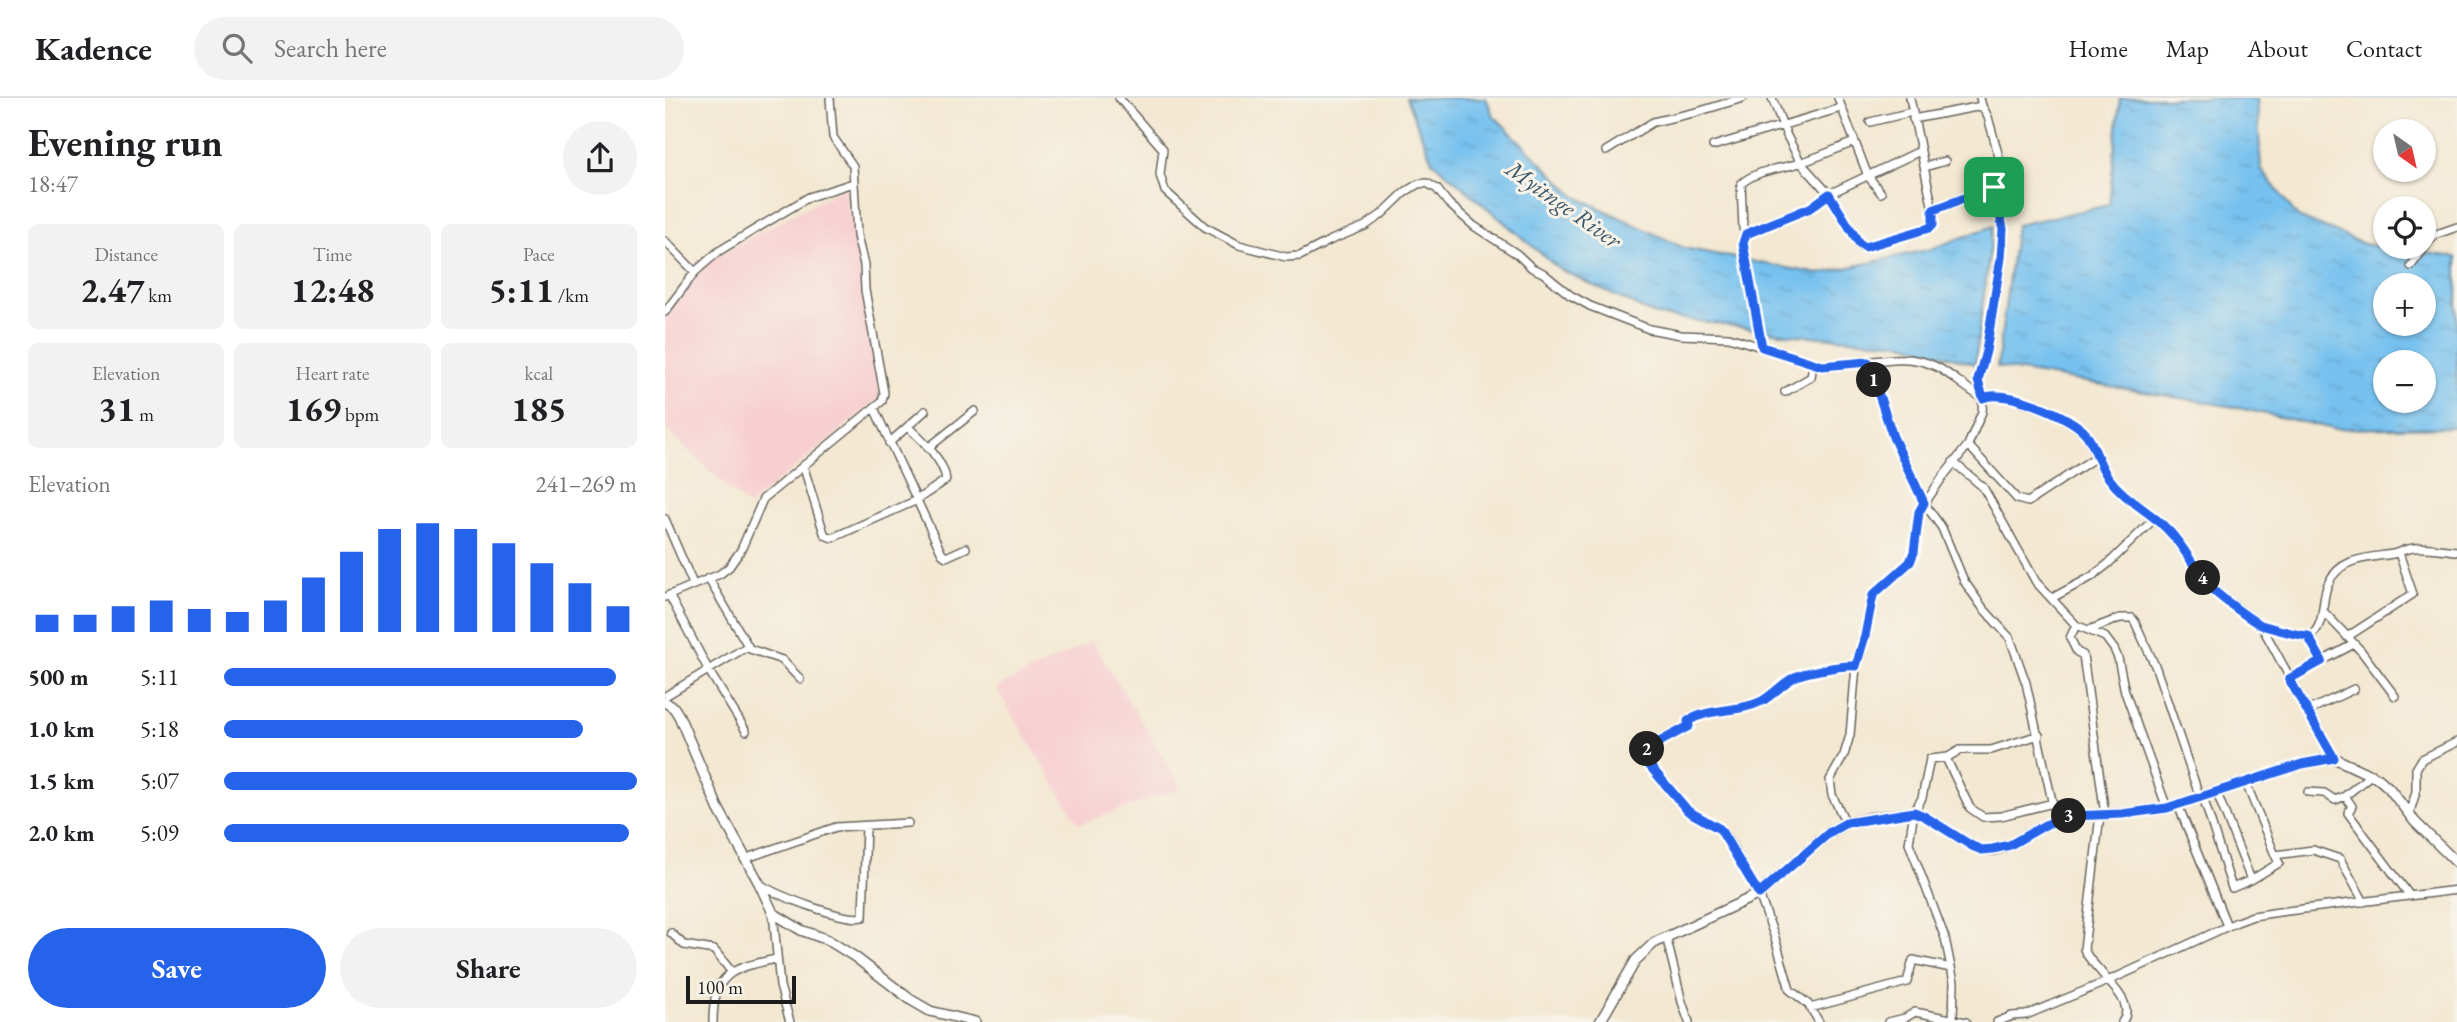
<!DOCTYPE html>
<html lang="en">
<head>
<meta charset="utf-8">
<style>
	body { margin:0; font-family:"EB Garamond",serif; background:#f2f2f2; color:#202124; height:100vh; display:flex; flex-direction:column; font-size:26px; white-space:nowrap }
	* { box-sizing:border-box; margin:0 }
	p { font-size:23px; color:#757577 }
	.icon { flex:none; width:38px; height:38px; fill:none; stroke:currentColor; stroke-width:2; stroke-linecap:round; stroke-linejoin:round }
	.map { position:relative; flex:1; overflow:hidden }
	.sheet { display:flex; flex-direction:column; background:#fff; width:665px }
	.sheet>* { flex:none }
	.needle { width:46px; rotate:146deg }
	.controls { position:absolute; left:1708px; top:21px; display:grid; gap:14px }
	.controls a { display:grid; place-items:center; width:63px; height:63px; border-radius:50%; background:#fff; box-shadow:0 2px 5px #0004; font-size:35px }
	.scale { position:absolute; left:21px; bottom:18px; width:110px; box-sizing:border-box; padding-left:7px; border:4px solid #1c1c1c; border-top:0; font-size:19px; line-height:24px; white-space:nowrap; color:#1c1c1c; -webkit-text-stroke:5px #f7f3e8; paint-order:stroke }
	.pin { position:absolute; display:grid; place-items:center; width:60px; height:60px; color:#fff; margin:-30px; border-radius:14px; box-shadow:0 4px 10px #0006 }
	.km { position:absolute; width:35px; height:35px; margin:-18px; border-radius:50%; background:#222; color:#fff; font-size:19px; line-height:35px; text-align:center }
	.round { display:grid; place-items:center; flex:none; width:74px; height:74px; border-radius:37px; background:#f2f2f2 }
	.overview { display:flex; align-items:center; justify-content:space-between; height:119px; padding:0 28px }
	h1 { font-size:38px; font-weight:700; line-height:52px }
	.stats { display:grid; grid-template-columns:repeat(3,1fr); gap:10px; height:119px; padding:7px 28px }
	.stats div { display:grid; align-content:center; border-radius:10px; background:#f2f2f2; text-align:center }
	.stats b { font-size:35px; font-weight:700 }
	.stats small { font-size:19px; font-weight:400 }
	.stats p { font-size:19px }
	.chart { height:196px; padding:14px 28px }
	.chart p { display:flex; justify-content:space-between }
	.chart svg { width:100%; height:126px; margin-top:7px; stroke:#2563eb; stroke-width:6 }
	.button { display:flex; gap:14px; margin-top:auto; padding:14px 28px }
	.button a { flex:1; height:80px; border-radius:42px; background:#2563eb; color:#fff; font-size:28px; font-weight:700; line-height:80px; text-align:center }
	.button a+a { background:#f2f2f2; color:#202124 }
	ul { padding:0 28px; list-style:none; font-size:23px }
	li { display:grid; grid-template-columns:112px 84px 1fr; align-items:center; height:52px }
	li i { height:18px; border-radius:9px; background:#2563eb }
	header { display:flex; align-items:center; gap:42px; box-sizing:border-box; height:98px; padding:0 35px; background:#fff; border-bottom:2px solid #e0e0e0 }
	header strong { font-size:33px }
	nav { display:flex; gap:38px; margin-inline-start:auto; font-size:24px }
	.search { width:490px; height:63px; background:#f2f2f2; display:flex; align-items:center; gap:18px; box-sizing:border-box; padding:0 24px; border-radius:38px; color:#757577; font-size:26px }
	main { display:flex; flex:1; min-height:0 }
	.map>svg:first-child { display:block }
	.built { fill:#f7cfd1 }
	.water { fill:url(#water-ripples); stroke:#496e86; stroke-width:2; fill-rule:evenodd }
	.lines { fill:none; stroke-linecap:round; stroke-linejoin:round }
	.minor-casing { stroke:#67635c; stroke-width:10 }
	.tertiary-casing { stroke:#67635c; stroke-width:12 }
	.minor { stroke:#fff; stroke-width:7 }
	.tertiary { stroke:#fff; stroke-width:9 }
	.route-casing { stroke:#fff; stroke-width:14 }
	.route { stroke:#2563eb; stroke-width:9 }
	.labels { text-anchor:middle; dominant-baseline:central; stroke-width:6; stroke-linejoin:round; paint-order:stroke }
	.water-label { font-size:24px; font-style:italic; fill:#3c5666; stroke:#f7f3e8 }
</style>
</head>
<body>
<header>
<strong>Kadence</strong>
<div class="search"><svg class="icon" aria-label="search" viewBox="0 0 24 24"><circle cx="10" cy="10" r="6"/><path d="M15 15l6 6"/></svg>Search here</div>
<nav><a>Home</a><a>Map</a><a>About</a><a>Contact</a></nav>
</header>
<main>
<section class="sheet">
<div class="overview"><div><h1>Evening run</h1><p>18:47</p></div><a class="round"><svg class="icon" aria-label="share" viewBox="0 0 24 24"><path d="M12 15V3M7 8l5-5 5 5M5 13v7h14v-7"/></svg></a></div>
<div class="stats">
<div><p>Distance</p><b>2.47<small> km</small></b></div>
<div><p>Time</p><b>12:48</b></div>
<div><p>Pace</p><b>5:11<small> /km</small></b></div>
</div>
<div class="stats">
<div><p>Elevation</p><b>31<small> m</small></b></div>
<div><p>Heart rate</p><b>169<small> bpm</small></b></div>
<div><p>kcal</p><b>185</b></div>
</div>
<div class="chart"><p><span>Elevation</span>241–269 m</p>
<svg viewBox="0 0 160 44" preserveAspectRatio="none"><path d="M5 44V38M15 44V38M25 44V35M35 44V33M45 44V36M55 44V37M65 44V33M75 44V25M85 44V16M95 44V8M105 44V6M115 44V8M125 44V13M135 44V20M145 44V27M155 44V35"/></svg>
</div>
<ul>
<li><b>500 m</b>5:11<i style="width:95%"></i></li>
<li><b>1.0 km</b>5:18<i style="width:87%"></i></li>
<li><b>1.5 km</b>5:07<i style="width:100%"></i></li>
<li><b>2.0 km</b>5:09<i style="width:98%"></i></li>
</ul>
<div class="button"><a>Save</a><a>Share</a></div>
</section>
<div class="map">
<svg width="1792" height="924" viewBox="0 0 1792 924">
	<defs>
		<pattern id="water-ripples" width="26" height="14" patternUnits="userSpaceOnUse" patternTransform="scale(1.75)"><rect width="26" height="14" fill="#76c1ef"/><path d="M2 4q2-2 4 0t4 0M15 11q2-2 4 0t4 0" fill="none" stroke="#66a5cc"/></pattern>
	</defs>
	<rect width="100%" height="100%" fill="#f7f3e8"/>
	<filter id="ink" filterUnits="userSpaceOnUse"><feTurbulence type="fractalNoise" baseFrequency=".0143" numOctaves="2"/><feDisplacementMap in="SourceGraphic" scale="14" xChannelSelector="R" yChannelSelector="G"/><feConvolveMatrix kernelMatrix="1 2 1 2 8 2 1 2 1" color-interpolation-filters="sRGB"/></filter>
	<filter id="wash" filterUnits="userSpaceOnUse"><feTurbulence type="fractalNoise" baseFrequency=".00686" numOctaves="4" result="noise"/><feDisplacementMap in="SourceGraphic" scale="28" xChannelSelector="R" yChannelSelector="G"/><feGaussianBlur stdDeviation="1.57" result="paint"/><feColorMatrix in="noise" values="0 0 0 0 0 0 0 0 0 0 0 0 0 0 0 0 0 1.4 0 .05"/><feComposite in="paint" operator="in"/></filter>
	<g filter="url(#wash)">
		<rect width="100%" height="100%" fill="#f3e8d2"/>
		<path class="built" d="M180 89 217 298 83 408 0 331V216L45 161Z
			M427 543 517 690 414 726 331 590Z"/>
		<path class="water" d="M741 0H821L828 17 910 98 1019 150 1154 176 1266 151 1328 128 1310 266 1238 245 1131 237 990 217 894 171 767 63Z
			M1455 0H1592L1596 71 1633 119 1699 146 1792 159V329L1669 331 1569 309 1332 269 1351 127 1444 107ZM1720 187H1759V226H1720ZM1720 264H1759V303H1720Z"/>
	</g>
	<g filter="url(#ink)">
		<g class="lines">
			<g class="minor-casing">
				<path id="minor" d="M454 0 498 51 495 77 500 93 540 129 574 147 621 159 635 158 666 142 700 128 716 117 740 94 753 86 762 85 772 91 783 105 809 128 852 156 867 170 878 175 905 197 925 208 984 231 1016 237 1064 239 1157 268C1196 270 1235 250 1272 269 1289 278 1302 292 1318 300L1329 297 1352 301 1396 318 1421 336 1437 370 1455 393 1503 432 1547 491 1596 527 1669 660
					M1107 0 1122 38 1136 65 1164 96 1196 148 1200 149 1264 130 1268 127V112
					M1173 0 1203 78 1216 95
					M1315 0 1317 8 1323 19 1340 81 1329 89
					M1248 21 1317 8
					M1205 24 1247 14
					M1048 48 1176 10
					M941 53 988 24 1032 14 1078 0
					M1260 69 1280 63
					M1081 136 1078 130 1076 86C1092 71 1118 71 1138 64 1155 58 1172 51 1189 44
					M0 143 30 174
					M1746 168 1769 137 1792 129
					M0 214 30 174 54 153 144 99 188 85
					M1097 249 1078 145 1081 136 1145 110 1164 96 1255 53
					M1203 264 1228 339 1259 405 1277 430 1299 483 1318 510 1345 540 1361 585 1389 712 1395 722
					M1120 294 1146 279 1148 266
					M209 310 277 456 281 459 301 450
					M224 345 260 313
					M1303 347 1352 401 1363 404 1431 359
					M263 350 310 313
					M1288 364 1318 389 1371 484 1411 527 1405 540 1412 554 1418 557 1440 717
					M138 367 158 432 160 437 167 440 250 403 281 382C279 362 257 342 243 329
					M0 421 28 486
					M4 497 44 573 81 633
					M0 499 55 476 64 469 76 452 98 401 217 303 219 295 200 192 199 167 192 138 188 68 168 39 165 0
					M1387 500 1426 479 1443 466 1489 421
					M1658 513 1696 553 1730 598
					M1411 527 1440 539 1449 551 1453 560 1460 594 1502 710
					M1596 527 1641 539 1647 537C1661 524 1656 502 1663 486 1675 459 1703 460 1728 456 1733 455 1738 452 1743 451 1758 447 1777 452 1792 453
					M1424 532 1455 520H1467L1470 524 1491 570 1535 700
					M1643 538 1657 563 1689 546
					M1682 539 1748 496 1734 455
					M82 550 117 562 135 581
					M1624 581 1657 563
					M2 597 83 548 43 480
					M1642 613 1689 591
					M1281 660 1305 710 1318 719 1336 718 1388 705
					M1581 685 1610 757 1648 752 1675 761 1699 804
					M1643 694 1659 695 1670 702 1680 698 1707 676
					M1552 695 1586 782
					M1680 698 1687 708 1683 715 1745 798
					M1538 699 1567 790 1586 782 1614 765 1610 757
					M1513 707 1562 828
					M1744 717 1751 694V671L1757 661 1792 644
					M1181 725 1167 697 1165 682 1179 657 1185 637 1191 568 1200 538 1208 497 1245 465 1249 454 1254 414 1277 380 1303 347 1317 314 1318 300 1313 282 1321 253 1336 160 1338 131 1329 89 1268 112 1245 0
					M79 761 171 729 243 725
					M95 786C111 797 180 824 198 819L201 728
					M108 815 115 888 125 924
					M6 835 19 847 49 852 66 873
					M1001 838 1017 904 1024 924
					M1145 910 1242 884 1248 862 1286 870
					M48 924C48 874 68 870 111 861
					M1154 924 1143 906 1125 892 1110 840 1094 796 1066 746 1055 731 1023 713 974 655 1024 628 1023 623C1046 610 1073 615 1097 603 1108 597 1117 586 1128 580 1137 574 1180 567 1191 568
					M1223 924 1240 920 1250 914 1301 924
					M1288 924 1289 884 1280 840 1244 745 1249 714 1257 700 1265 661 1283 659 1295 652H1326L1374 637
					M1332 924 1347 918 1361 917 1443 883C1436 872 1422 861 1419 851L1435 717
					M1457 924C1468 911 1453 893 1443 883L1572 824 1588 818 1614 814 1792 792"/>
			</g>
			<g class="tertiary-casing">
				<path id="tertiary" d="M0 604 9 610 14 618 53 710 94 785 108 815 136 832 163 842 190 859 246 902 265 913 310 924
					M935 924 971 862 989 845 1094 796 1165 734 1181 725 1203 720 1249 714 1259 718 1307 748 1317 752H1329L1345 747 1380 727 1404 718 1457 716 1502 710 1637 666 1669 660 1714 681 1724 690 1750 724 1792 765"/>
			</g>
			<use href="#minor" class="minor"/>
			<use href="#tertiary" class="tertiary"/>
		</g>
	</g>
	<g class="lines" filter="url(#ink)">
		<g class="route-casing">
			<path id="route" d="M1329 89 1338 131 1336 160 1321 253 1313 282 1318 300C1339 290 1407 318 1421 336 1431 349 1433 366 1443 379 1460 403 1484 412 1503 432 1520 449 1529 471 1544 488 1551 496 1587 523 1596 527 1603 529 1636 538 1643 538L1657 563 1624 581 1669 660 1637 666 1502 710 1457 716 1404 718 1380 727 1345 747 1328 751 1317 752 1307 748 1259 718 1249 714 1181 725 1165 734 1094 796 1055 731 1023 713 974 655 1024 628 1023 623C1046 609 1073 615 1097 603 1108 597 1117 586 1128 580 1137 574 1180 567 1191 568L1200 538 1208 497 1245 464 1249 454 1254 414 1259 405 1228 339 1203 264 1157 268 1097 249 1078 145 1081 136 1145 110 1164 96 1194 145 1200 149 1264 130 1268 127V112Z"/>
		</g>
		<use href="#route" class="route"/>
	</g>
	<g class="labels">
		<g class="water-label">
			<text transform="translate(899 106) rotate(35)">Myitnge River</text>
		</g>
	</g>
</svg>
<div class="controls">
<a><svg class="needle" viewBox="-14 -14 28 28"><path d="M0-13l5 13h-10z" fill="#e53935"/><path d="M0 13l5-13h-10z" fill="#757577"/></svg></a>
<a><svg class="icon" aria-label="locate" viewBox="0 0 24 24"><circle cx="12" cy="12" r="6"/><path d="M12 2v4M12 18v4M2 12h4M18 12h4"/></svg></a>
<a>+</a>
<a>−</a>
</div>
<div class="scale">100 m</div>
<div class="pin" style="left:1329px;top:89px;background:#1e9e55"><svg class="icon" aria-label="arrive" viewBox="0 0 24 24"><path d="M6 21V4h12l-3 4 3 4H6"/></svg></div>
<b class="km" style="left:1209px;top:282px">1</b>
<b class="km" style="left:982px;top:651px">2</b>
<b class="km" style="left:1404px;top:718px">3</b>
<b class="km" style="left:1538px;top:480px">4</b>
</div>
</main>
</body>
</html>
